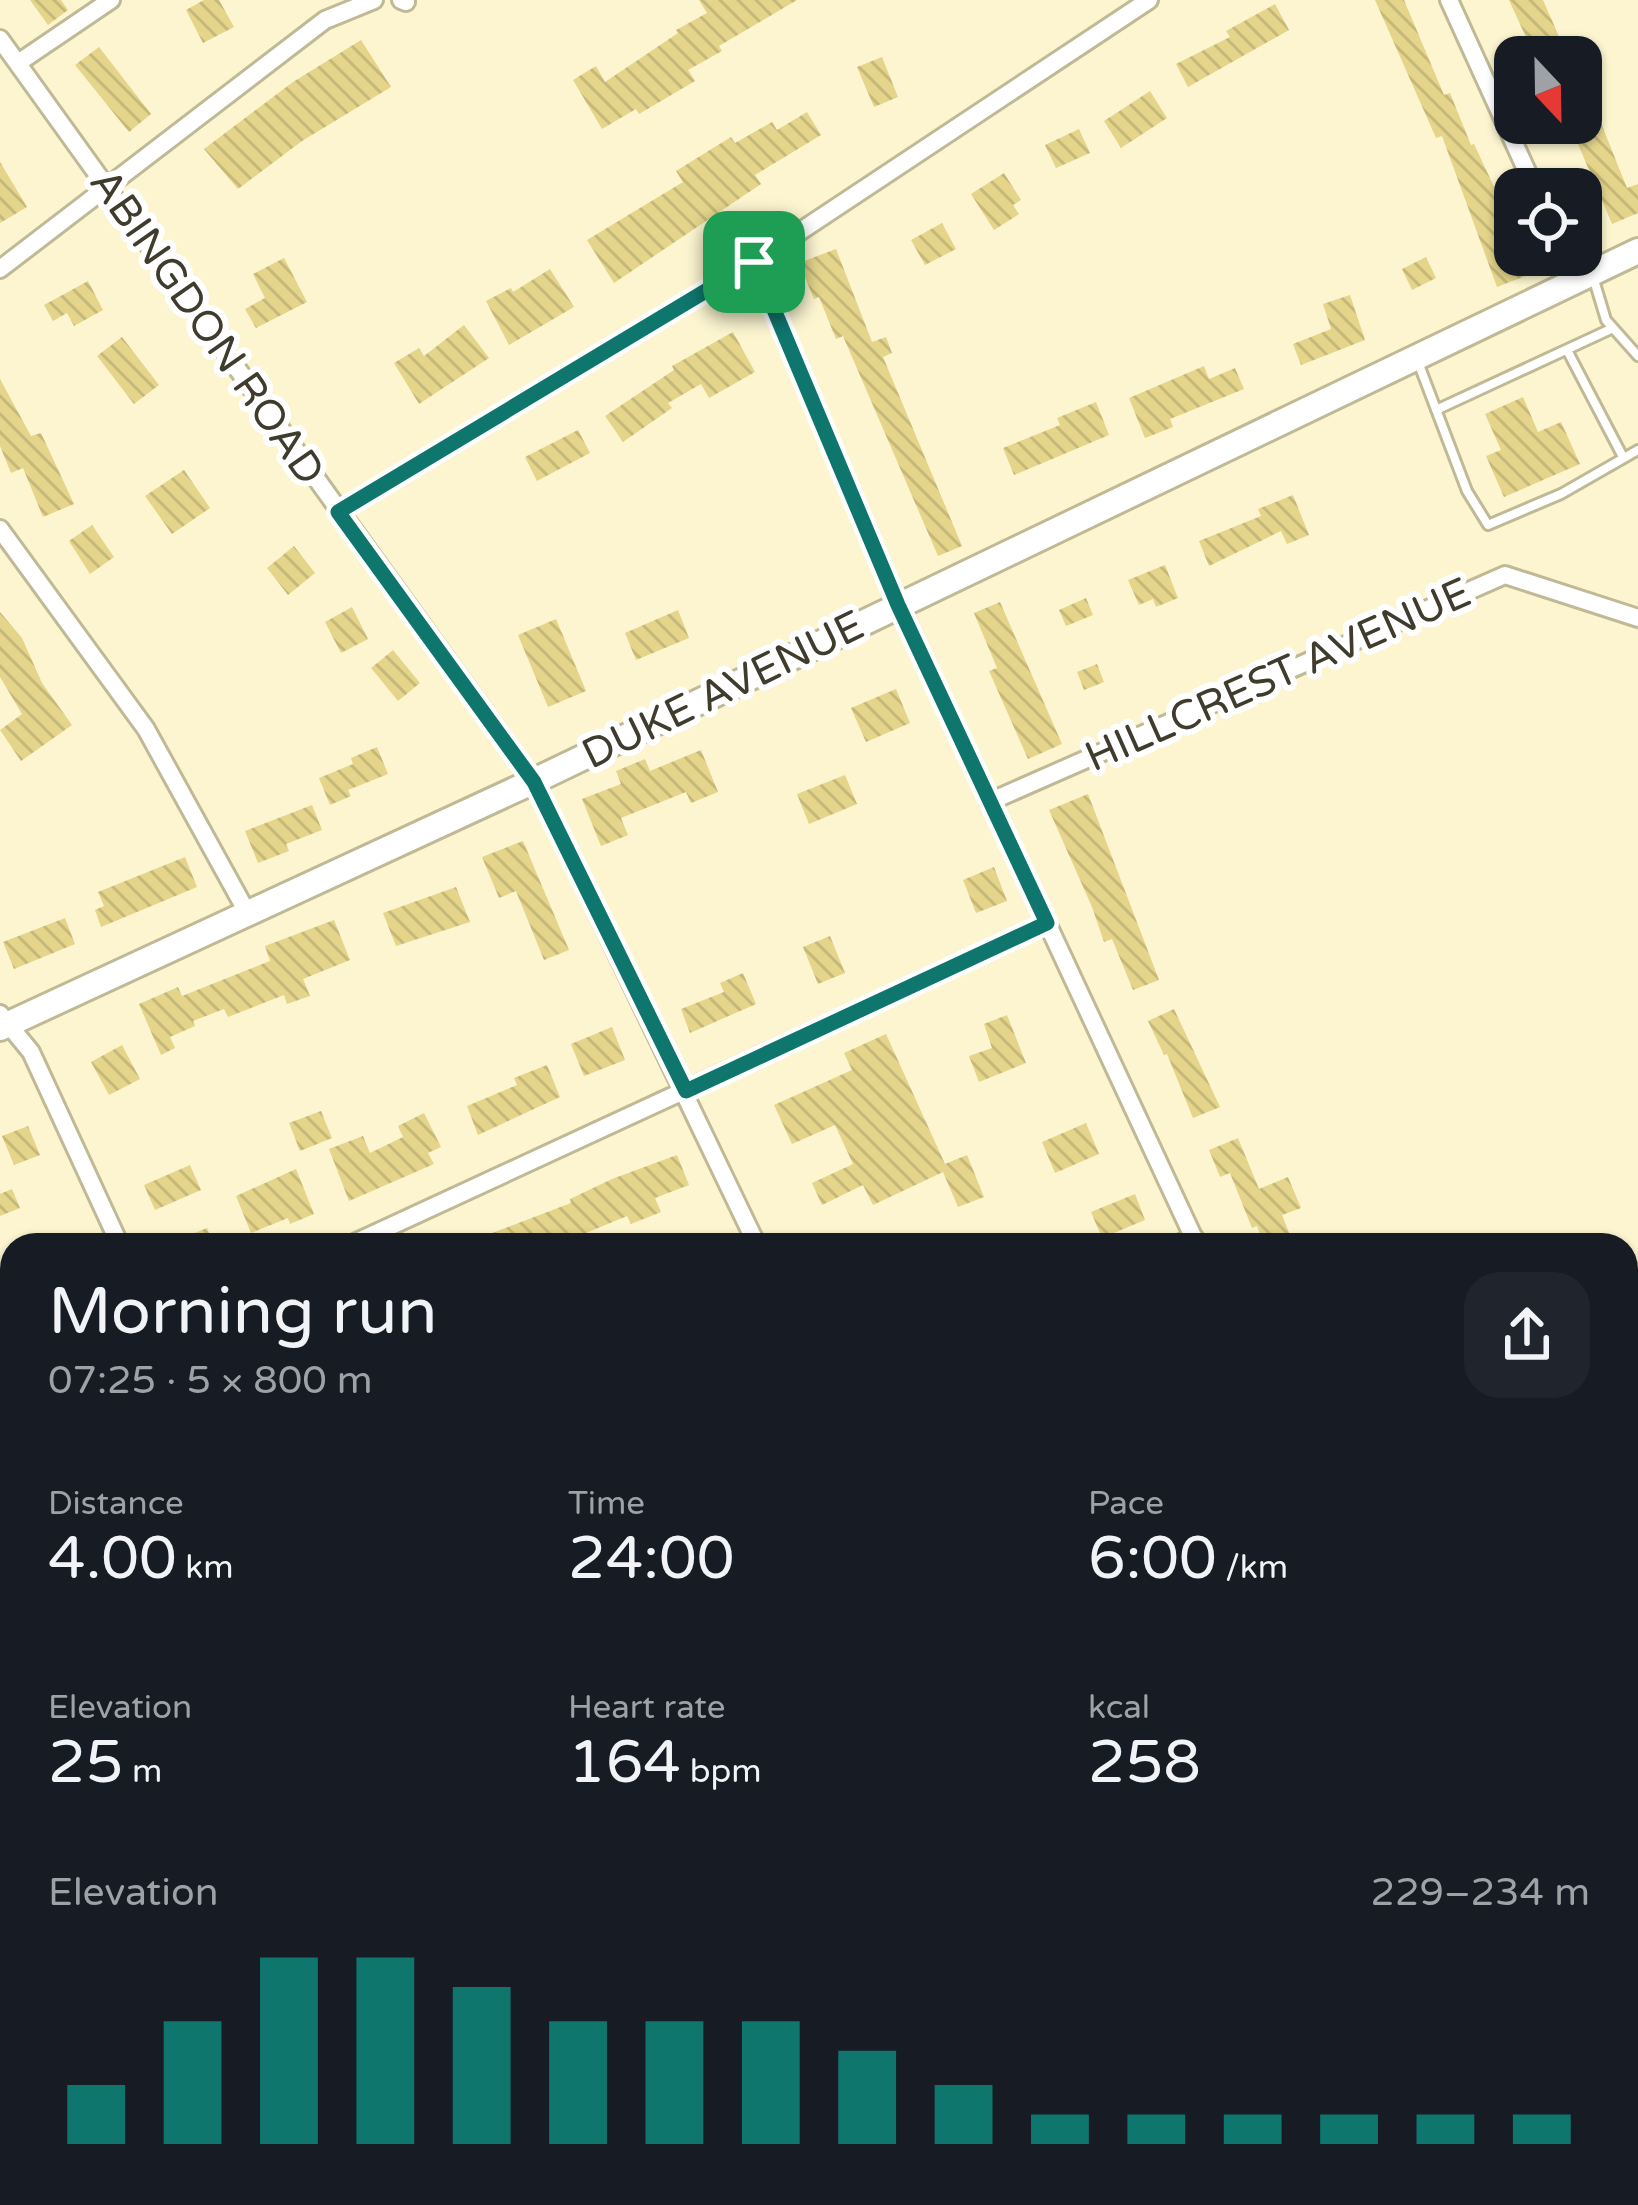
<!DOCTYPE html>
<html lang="en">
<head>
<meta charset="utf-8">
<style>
	body { margin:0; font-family:"Varela Round",sans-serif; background:#20242c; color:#f1f3f6; height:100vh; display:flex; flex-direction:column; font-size:45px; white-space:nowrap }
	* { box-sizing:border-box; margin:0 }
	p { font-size:39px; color:#9ea1a6 }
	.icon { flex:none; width:66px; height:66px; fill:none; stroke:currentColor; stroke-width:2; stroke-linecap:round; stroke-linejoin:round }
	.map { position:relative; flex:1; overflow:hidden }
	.drawer { position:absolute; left:0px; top:1233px; width:1638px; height:972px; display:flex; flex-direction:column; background:#171b24; border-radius:36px 36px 0 0; box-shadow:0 3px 9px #0004 }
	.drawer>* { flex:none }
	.needle { width:78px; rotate:158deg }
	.tools { position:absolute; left:1494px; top:36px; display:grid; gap:24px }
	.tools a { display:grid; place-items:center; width:108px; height:108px; border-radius:24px; background:#171b24; box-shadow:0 3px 9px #0004; font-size:60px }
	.pin { position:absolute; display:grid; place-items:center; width:102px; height:102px; color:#fff; margin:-51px; border-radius:24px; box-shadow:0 6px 18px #0006 }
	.round { display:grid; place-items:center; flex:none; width:126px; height:126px; border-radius:36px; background:#20242c }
	.head { display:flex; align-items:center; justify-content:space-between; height:204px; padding:0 48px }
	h1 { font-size:66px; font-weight:600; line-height:90px }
	.metrics { display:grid; grid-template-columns:repeat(3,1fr); gap:18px; height:204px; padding:12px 48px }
	.metrics div { display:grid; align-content:center }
	.metrics b { font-size:60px; font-weight:600 }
	.metrics small { font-size:33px; font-weight:400 }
	.metrics p { font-size:33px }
	.chart { height:336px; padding:24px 48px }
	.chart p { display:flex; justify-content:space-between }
	.chart svg { width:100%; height:216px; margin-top:12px; stroke:#0f766e; stroke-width:6 }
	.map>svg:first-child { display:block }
	.building { fill:url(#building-back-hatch) }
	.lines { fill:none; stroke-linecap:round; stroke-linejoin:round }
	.lane-casing { stroke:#bfb995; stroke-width:14 }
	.street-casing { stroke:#bfb995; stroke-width:22 }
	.secondary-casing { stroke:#bfb995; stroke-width:30 }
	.lane { stroke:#fff; stroke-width:8 }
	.street { stroke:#fff; stroke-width:16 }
	.secondary { stroke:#fff; stroke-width:24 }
	.route-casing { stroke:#fff; stroke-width:24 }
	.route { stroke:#0f766e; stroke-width:15 }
	.labels { text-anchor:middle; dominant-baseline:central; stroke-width:12; stroke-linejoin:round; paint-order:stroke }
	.street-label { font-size:42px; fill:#3f3c2e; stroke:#fff }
</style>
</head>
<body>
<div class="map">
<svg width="1638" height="2205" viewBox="0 0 1638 2205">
	<defs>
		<pattern id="building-back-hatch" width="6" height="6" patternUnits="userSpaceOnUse" patternTransform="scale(3)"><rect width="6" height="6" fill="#e4d58b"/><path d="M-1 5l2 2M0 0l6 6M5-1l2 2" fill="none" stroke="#c5b878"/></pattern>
	</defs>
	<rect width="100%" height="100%" fill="#fcf5d0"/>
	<path class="building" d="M30 0H61L68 10 48 25Z
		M204 0H219L234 27 203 43 186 10Z
		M699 0H797L719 46 722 51 688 70 695 81 639 114 636 109 602 129 573 80 596 66 605 82 678 33 676 30 707 13Z
		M1375 0H1404L1444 95 1450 93 1471 145 1474 144 1496 191 1515 237V255H1526L1533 273 1497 287 1442 136 1436 138Z
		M1509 0H1543L1568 57H1535Z
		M1275 4 1289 30 1188 87 1176 64 1230 37 1226 31Z
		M361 40 391 87 302 141 238 189 204 149 293 82Z
		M99 47 151 114 129 132 75 65Z
		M882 57 898 97 874 107 857 67Z
		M1581 73 1627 188 1638 184V213L1612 224 1569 123H1581Z
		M1150 91 1167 118 1121 148 1104 121Z
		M807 112 821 135 755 175 761 184 614 283 587 240 683 182 676 171 731 137 735 143 772 122 777 130Z
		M1079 129 1090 153 1056 168 1045 145Z
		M0 162 27 207 0 223Z
		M1004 173 1021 200 1013 205 1019 214 994 230 971 194Z
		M942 223 956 249 925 265 911 240Z
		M836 249 872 342 886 337 892 353 883 357 962 546 938 556 843 336 836 339 819 297 814 299 799 263Z
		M1426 257 1436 278 1412 290 1402 269Z
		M284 258 307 302 256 328 245 309 265 298 253 274Z
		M550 269 574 307 509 345 486 301 511 288 513 292Z
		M88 281 103 310 74 326 67 313 53 321 44 305Z
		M1350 295 1365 340 1301 365 1293 344 1331 329 1323 304Z
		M464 325 489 358 419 404 394 363 419 348 424 356Z
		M733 332 755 372 709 398 701 384 668 403 672 408 623 442 605 416 674 370 672 366Z
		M122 337 159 385 134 404 97 356Z
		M1204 366 1209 379 1235 368 1244 389 1170 419 1173 427 1145 438 1129 398Z
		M0 379 31 436 41 433 74 504 43 517 23 468 11 473 0 446Z
		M1523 397 1538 432 1561 422 1580 464 1504 497 1486 456 1501 450 1485 414Z
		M1096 402 1109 435 1014 475 1003 448 1060 425 1057 418Z
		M578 430 590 453 537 481 525 457Z
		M184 470 210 508 172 534 145 496Z
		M1293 495 1309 535 1287 544 1281 531 1209 566 1199 541 1261 516 1258 509Z
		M92 525 114 557 90 574 69 541Z
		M294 546 315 573 288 595 267 568Z
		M1165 565 1178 598 1156 607 1153 599 1139 605 1128 580Z
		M1086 598 1093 615 1066 626 1059 610Z
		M1000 602 1062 744 1028 759 989 671 997 668 974 613Z
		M352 607 368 639 341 653 325 622Z
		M678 610 689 638 636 660 625 633Z
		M0 612 22 638 42 683 72 725 21 761 0 730 22 714 0 677Z
		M556 619 586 691 548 707 518 635Z
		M393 650 420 683 398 701 371 668Z
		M1097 664 1104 682 1084 690 1077 672Z
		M896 689 910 723 866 742 851 708Z
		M377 747 388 774 348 790 351 796 330 805 319 778 353 764 351 758Z
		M701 750 718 792 691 803 686 792 621 818 628 835 601 846 582 799 621 784 616 771 645 759 650 771Z
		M845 775 857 804 809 824 797 794Z
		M1088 794 1159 980 1133 990 1112 939 1104 942 1092 907 1049 810Z
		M312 805 322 830 286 844 289 851 258 863 245 831Z
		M523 841 569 950 544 960 516 891 499 898 482 857Z
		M185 857 197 887 101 927 95 910 104 906 98 892Z
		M994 867 1007 901 976 913 963 880Z
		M456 887 470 922 396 946 383 913Z
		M65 918 75 944 14 969 3 942Z
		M334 920 350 960 303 979 310 996 287 1004 284 995 228 1017 224 1009 193 1021 195 1026 170 1037 175 1048 161 1055 139 1004 178 987 182 996 270 961 265 946Z
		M830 936 845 973 818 984 803 947Z
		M743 973 756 1004 690 1033 681 1009 724 992 720 983Z
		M1174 1009 1220 1107 1193 1118 1167 1054 1164 1055 1148 1021Z
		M1007 1015 1026 1063 979 1082 969 1056 992 1048 984 1024Z
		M612 1027 625 1060 584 1076 571 1044Z
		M886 1034 945 1164 967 1155 984 1197 958 1207 943 1172 873 1205 863 1185 822 1205 812 1183 853 1164 835 1125 792 1144 774 1105 852 1070 844 1053Z
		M122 1045 140 1079 109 1095 91 1062Z
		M547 1065 560 1097 478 1135 467 1106 517 1085 514 1078Z
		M321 1111 332 1138 300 1151 289 1123Z
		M424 1113 441 1147 428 1153 434 1164 349 1201 329 1149 363 1136 370 1153 403 1137 398 1126Z
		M1086 1123 1099 1154 1055 1173 1042 1142Z
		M28 1126 40 1155 14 1165 2 1136Z
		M1238 1138 1259 1189 1288 1177 1301 1208 1282 1215 1294 1245H1264L1257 1226 1252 1228 1230 1173 1220 1177 1209 1150Z
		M677 1155 689 1185 655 1198 661 1212 631 1224 627 1216 557 1245H461L571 1203 570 1199 612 1179Z
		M190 1165 201 1190 155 1210 144 1185Z
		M296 1169 314 1214 290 1224 288 1218 251 1233 236 1196Z
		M12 1189 20 1208 0 1216V1194Z
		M1135 1194 1145 1220 1102 1238 1091 1212Z
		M207 1228 214 1245H167V1244Z"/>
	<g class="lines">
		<g class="lane-casing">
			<path id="lane" d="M1594 280 1606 320 1638 356
				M1567 350 1623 457
				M1418 362 1467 491 1488 525 1561 494 1638 450
				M1436 410 1613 328"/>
		</g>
		<g class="street-casing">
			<path id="street" d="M401 0 406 2
				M1449 0 1535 189
				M0 39 534 781 757 1245
				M18 63 111 0
				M1565 255 1576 280
				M754 262 899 605 1197 1245
				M0 269 325 20 374 0
				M338 512 754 262 1149 0
				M0 529 146 729 248 914
				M989 802 1505 575 1638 618
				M0 1014 31 1052 120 1245
				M350 1245 1047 923
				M1176 1245 1194 1237
				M1626 1357 1638 1347
				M0 1407 12 1401
				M0 1802 12 1797
				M0 2031 12 2053
				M1626 2057 1638 2054
				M82 2193 88 2205
				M476 2193 478 2205
				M764 2193 765 2205
				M1061 2193V2205
				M525 2205 556 2193
				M1479 2205 1488 2193"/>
		</g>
		<g class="secondary-casing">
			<path id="secondary" d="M0 1028 534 781 1638 251"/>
		</g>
		<use href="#lane" class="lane"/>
		<use href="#street" class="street"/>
		<use href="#secondary" class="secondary"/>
	</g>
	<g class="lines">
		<g class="route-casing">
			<path id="route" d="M754 262 898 605 1047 923 686 1091 534 782 338 512Z"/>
		</g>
		<use href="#route" class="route"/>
	</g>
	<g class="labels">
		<g class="street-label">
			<text transform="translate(207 327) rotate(55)">ABINGDON ROAD</text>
			<text transform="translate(1278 675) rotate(-24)">HILLCREST AVENUE</text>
			<text transform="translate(723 690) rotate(-26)">DUKE AVENUE</text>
		</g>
	</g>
</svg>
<div class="tools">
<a><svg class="needle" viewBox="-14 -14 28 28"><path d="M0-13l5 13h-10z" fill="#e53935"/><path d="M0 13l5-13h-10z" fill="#9ea1a6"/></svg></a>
<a><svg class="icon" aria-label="locate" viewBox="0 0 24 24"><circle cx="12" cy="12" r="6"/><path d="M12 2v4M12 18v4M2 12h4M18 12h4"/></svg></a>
</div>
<div class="pin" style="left:754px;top:262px;background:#1e9e55"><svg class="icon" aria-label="arrive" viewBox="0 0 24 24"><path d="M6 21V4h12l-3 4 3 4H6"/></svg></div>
<section class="drawer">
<div class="head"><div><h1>Morning run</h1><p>07:25 · 5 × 800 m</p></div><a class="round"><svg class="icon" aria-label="share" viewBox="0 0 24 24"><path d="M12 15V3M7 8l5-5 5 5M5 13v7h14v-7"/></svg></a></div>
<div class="metrics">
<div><p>Distance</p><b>4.00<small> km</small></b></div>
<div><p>Time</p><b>24:00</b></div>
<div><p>Pace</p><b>6:00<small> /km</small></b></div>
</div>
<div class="metrics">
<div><p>Elevation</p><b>25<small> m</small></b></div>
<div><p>Heart rate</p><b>164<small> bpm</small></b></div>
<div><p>kcal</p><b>258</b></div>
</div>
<div class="chart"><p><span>Elevation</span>229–234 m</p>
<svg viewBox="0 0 160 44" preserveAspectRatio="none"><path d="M5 44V32M15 44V19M25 44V6M35 44V6M45 44V12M55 44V19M65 44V19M75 44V19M85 44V25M95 44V32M105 44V38M115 44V38M125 44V38M135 44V38M145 44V38M155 44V38"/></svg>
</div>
</section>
</div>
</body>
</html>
